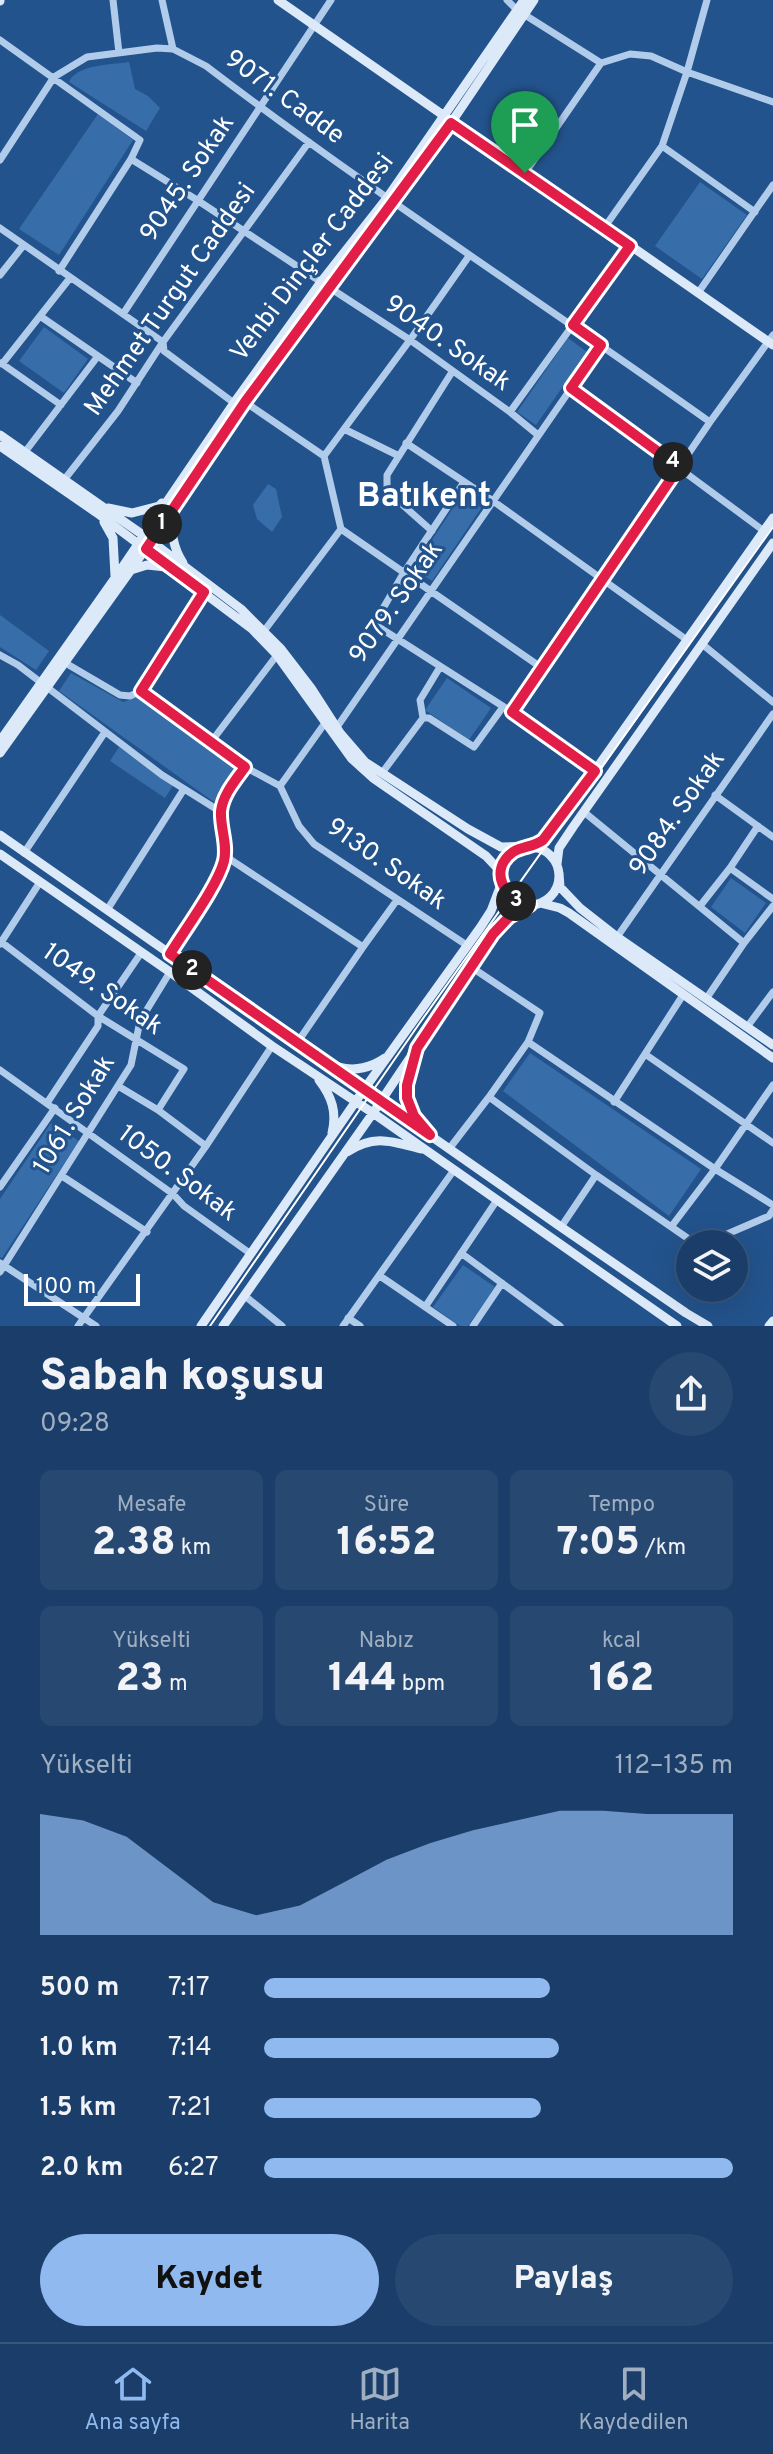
<!DOCTYPE html>
<html lang="tr">
<head>
<meta charset="utf-8">
<style>
	body { margin:0; font-family:Overpass,sans-serif; background:#274971; color:#f1f3f6; height:100vh; display:flex; flex-direction:column; font-size:30px; white-space:nowrap }
	* { box-sizing:border-box; margin:0 }
	p { font-size:26px; color:#9faec0 }
	.icon { flex:none; width:44px; height:44px; fill:none; stroke:currentColor; stroke-width:2; stroke-linecap:round; stroke-linejoin:round }
	.map { position:relative; height:1326px; overflow:hidden }
	.side { display:flex; flex-direction:column; background:#1a3e69; flex:1 }
	.side>* { flex:none }
	.controls { position:absolute; left:676px; top:1230px; display:grid; gap:16px }
	.controls a { display:grid; place-items:center; width:72px; height:72px; border-radius:50%; background:#1a3e69; box-shadow:0 8px 32px #0002,0 0 0 2px #38577d; font-size:40px }
	.scale { position:absolute; left:24px; bottom:20px; width:116px; box-sizing:border-box; padding-left:8px; border:4px solid #fff; border-top:0; font-size:22px; line-height:28px; white-space:nowrap; color:#fff; -webkit-text-stroke:6px #23538c; paint-order:stroke }
	.pin { position:absolute; display:grid; place-items:center; width:68px; height:68px; color:#fff; margin:-82px -34px; border-radius:50% 50% 50% 0; rotate:-45deg; box-shadow:0 0 8px #0007 }
	.pin .icon { rotate:45deg }
	.km { position:absolute; width:40px; height:40px; margin:-20px; border-radius:50%; background:#222; color:#fff; font-size:22px; line-height:40px; text-align:center }
	.round { display:grid; place-items:center; flex:none; width:84px; height:84px; border-radius:42px; background:#274971 }
	.headline { display:flex; align-items:center; justify-content:space-between; height:136px; padding:0 40px }
	h1 { font-size:44px; font-weight:800; line-height:60px }
	.figures { display:grid; grid-template-columns:repeat(3,1fr); gap:12px; height:136px; padding:8px 40px }
	.figures div { display:grid; align-content:center; border-radius:12px; background:#274971; text-align:center }
	.figures b { font-size:40px; font-weight:800 }
	.figures small { font-size:22px; font-weight:400 }
	.figures p { font-size:22px }
	.chart { height:224px; padding:16px 40px }
	.chart p { display:flex; justify-content:space-between }
	.chart svg { width:100%; height:144px; margin-top:8px; fill:#90b9f0; opacity:.7 }
	.button { display:flex; gap:16px; margin-top:auto; padding:16px 40px }
	.button a { flex:1; height:92px; border-radius:48px; background:#90b9f0; color:#111; font-size:32px; font-weight:800; line-height:92px; text-align:center }
	.button a+a { background:#274971; color:#f1f3f6 }
	ul { padding:0 40px; list-style:none; font-size:26px }
	li { display:grid; grid-template-columns:128px 96px 1fr; align-items:center; height:60px }
	li i { height:20px; border-radius:10px; background:#90b9f0 }
	.menu { display:flex; justify-content:space-around; align-items:center; height:112px; border-top:2px solid #38577d; background:#1a3e69; font-size:22px; color:#9faec0 }
	.menu a { display:grid; justify-items:center; gap:4px }
	.menu .on { color:#90b9f0 }
	.map>svg:first-child { display:block }
	.green { fill:#376da9 }
	.lines { fill:none; stroke-linecap:round; stroke-linejoin:round }
	.street { stroke:#b1cceb; stroke-width:7 }
	.secondary { stroke:#dce9f9; stroke-width:9 }
	.tram { stroke:#fff; stroke-width:2 }
	.route-casing { stroke:#fff; stroke-width:16 }
	.route { stroke:#e11d48; stroke-width:10 }
	.labels { text-anchor:middle; dominant-baseline:central; stroke-width:6; stroke-linejoin:round; paint-order:stroke }
	.street-label { font-size:26px; fill:#fff; stroke:#23538c }
	.district-label { font-size:34px; font-weight:bold; fill:#fff; stroke:#23538c }
</style>
</head>
<body>
<div class="map">
<svg width="773" height="1326" viewBox="0 0 773 1326">
	<rect width="100%" height="100%" fill="#23538c"/>
	<path class="green" d="M129 62 135 89 148 96 160 108 146 131 69 82C77 64 111 65 129 62Z
		M98 114 133 140 59 255 19 229Z
		M700 182 747 215 702 279 655 246Z
		M44 327 88 359 64 393 19 361Z
		M568 338 587 352 536 425 517 412Z
		M268 484 276 489 282 517 272 532 257 519 253 505Z
		M464 491 484 504 432 581 413 569Z
		M0 615 49 651 36 670 0 647Z
		M71 673 123 702 141 696 239 767 214 802 59 691Z
		M447 678 491 708 469 740 425 710Z
		M119 747 174 784 165 798 110 761Z
		M731 878 766 903 745 933 711 907Z
		M530 1053 701 1169 669 1216 503 1091Z
		M51 1123 79 1141 2 1258 0 1257V1199Z
		M463 1265 495 1287 468 1326H460L433 1307Z"/>
	<g class="lines">
		<path class="street" d="M113 0 119 53
			M162 0 173 49
			M507 0 517 10
			M525 15 601 63
			M0 40 140 140 131 159 59 271
			M662 146 755 212
			M131 159 197 200 321 282
			M0 160 54 77 87 57 157 48 173 49 206 66C370 191 543 303 710 422
			M525 173 601 63 630 54 651 56 687 72 773 102
			M0 228 163 342 164 351 234 403
			M604 228 662 146 687 72 707 0
			M0 275 23 246
			M330 288 410 340 510 412 538 435
			M698 293 773 185
			M123 314 331 0
			M40 316 137 383
			M1 363 61 405
			M2 364 70 278
			M571 388 764 531
			M245 402 324 456 341 529
			M510 412 630 246
			M344 429 399 456
			M406 443 493 501 687 640
			M25 452 98 356
			M324 456 410 340 469 256
			M64 480 118 411 163 342 309 142
			M464 482 403 574 374 624 512 712 595 771
			M341 529 542 668
			M432 531 387 491V475L452 372
			M264 631 341 529
			M702 644 773 702
			M0 655 18 665 162 775 221 812
			M62 661 120 695 130 696 141 691 245 767 280 786 299 826 314 844 468 946
			M141 691 204 592
			M512 712 710 422 773 335
			M423 718H429L474 747 503 707
			M337 727 601 345
			M211 742 277 655
			M382 773 423 718 420 700 440 667
			M280 786 325 723
			M715 795 773 837
			M584 812 744 943
			M24 853 105 732
			M225 856 363 947 297 1043
			M730 868 773 899
			M700 906 730 868 758 826
			M107 910 184 789
			M617 937 773 714
			M0 941 98 1016 184 1069 158 1110
			M0 944 40 882
			M363 947 397 900
			M170 954C184 930 218 886 224 861 228 844 220 828 221 811 223 794 236 780 245 767
			M471 967 540 1013 528 1042 489 1097
			M706 999 744 943 773 906
			M747 1027 773 992
			M528 1042 715 1169 773 1205
			M645 1054 773 1143
			M0 1070 173 1194 184 1206 251 1254
			M118 1086 158 1110 206 1146
			M614 1102 683 995
			M47 1103 98 1026V1016L141 953
			M449 1149 489 1097 596 1175 696 1244
			M62 1176 147 1232
			M0 1187 55 1108
			M561 1227 596 1175
			M671 1227 715 1169 773 1085
			M704 1244 769 1216 773 1210
			M461 1253 560 1326
			M0 1263 96 1326
			M0 1272 131 1065 140 1021 170 972
			M380 1276 453 1326
			M245 1296 282 1326
			M425 1307 497 1200
			M348 1318 360 1326
			M78 1326 206 1146 272 1046
			M343 1326 454 1170
			M473 1326 502 1283"/>
		<path class="secondary" d="M278 0 773 345
			M0 1V0
			M0 435 143 535 241 609 281 649 311 688 340 733 365 762 382 773 468 829 501 847 534 846 543 840 561 819 773 518
			M0 446 97 513 252 629 277 655 352 759 373 778 486 856 501 872
			M108 508 132 513 159 506 162 503
			M174 513C169 530 174 549 183 563
			M104 522 113 538 115 576
			M131 570 147 565 166 567
			M0 741 115 578 234 403 321 282 387 198 524 0
			M0 753 131 570 245 402 451 123 534 0
			M0 835 561 1227 686 1313 708 1326
			M501 876a29 29 0 1 1 58 0a29 29 0 1 1-58 0Z
			M0 854 170 972 272 1046 373 1113 677 1326
			M557 864 559 848 573 827 773 543
			M559 873 560 887 580 908 617 937 773 1045
			M540 903 560 908 569 913 773 1058
			M416 1054C409 1080 401 1101 420 1123
			M339 1067C355 1072 372 1067 385 1058
			M319 1080C332 1097 337 1112 332 1133
			M347 1152C374 1134 391 1141 421 1149
			M201 1326 365 1088 480 928 491 911 502 882
			M223 1326 373 1113 493 934 509 917 530 905
			M769 1326 773 1321"/>
		<path class="tram" d="M210 1326 419 1024 773 527"/>
	</g>
	<g class="lines">
		<g class="route-casing">
			<path id="route" d="M451 123 630 246 573 325 601 345 571 388 679 467 512 712 595 771 543 840C534 847 523 846 513 852 488 870 504 900 530 905L509 917 493 934 417 1048 407 1085V1098L414 1116 430 1135 170 954C184 931 218 885 224 861 228 844 220 828 221 811 223 794 236 780 245 767L141 691 204 592 146 549 245 402Z"/>
		</g>
		<use href="#route" class="route"/>
	</g>
	<g class="labels">
		<g class="street-label">
			<text transform="translate(284 98) rotate(36)">9071. Cadde</text>
			<text transform="translate(188 179) rotate(-56)">9045. Sokak</text>
			<text transform="translate(313 258) rotate(-53)">Vehbi Dinçler Caddesi</text>
			<text transform="translate(171 300) rotate(-55)">Mehmet Turgut Caddesi</text>
			<text transform="translate(447 344) rotate(35)">9040. Sokak</text>
			<text transform="translate(397 603) rotate(-55)">9079. Sokak</text>
			<text transform="translate(678 814) rotate(-55)">9084. Sokak</text>
			<text transform="translate(386 865) rotate(35)">9130. Sokak</text>
			<text transform="translate(102 990) rotate(35)">1049. Sokak</text>
			<text transform="translate(75 1115) rotate(-59)">1061. Sokak</text>
			<text transform="translate(177 1174) rotate(37)">1050. Sokak</text>
		</g>
		<g class="district-label">
			<text x="424" y="497">Batıkent</text>
		</g>
	</g>
</svg>
<div class="controls">
<a><svg class="icon" aria-label="layers" viewBox="0 0 24 24"><path d="M12 4l9 5-9 5-9-5zM3 14l9 5 9-5"/></svg></a>
</div>
<div class="scale">100 m</div>
<div class="pin" style="left:525px;top:173px;background:#1e9e55"><svg class="icon" aria-label="arrive" viewBox="0 0 24 24"><path d="M6 21V4h12l-3 4 3 4H6"/></svg></div>
<b class="km" style="left:162px;top:524px">1</b>
<b class="km" style="left:192px;top:970px">2</b>
<b class="km" style="left:516px;top:901px">3</b>
<b class="km" style="left:673px;top:462px">4</b>
</div>
<section class="side">
<div class="headline"><div><h1>Sabah koşusu</h1><p>09:28</p></div><a class="round"><svg class="icon" aria-label="share" viewBox="0 0 24 24"><path d="M12 15V3M7 8l5-5 5 5M5 13v7h14v-7"/></svg></a></div>
<div class="figures">
<div><p>Mesafe</p><b>2.38<small> km</small></b></div>
<div><p>Süre</p><b>16:52</b></div>
<div><p>Tempo</p><b>7:05<small> /km</small></b></div>
</div>
<div class="figures">
<div><p>Yükselti</p><b>23<small> m</small></b></div>
<div><p>Nabız</p><b>144<small> bpm</small></b></div>
<div><p>kcal</p><b>162</b></div>
</div>
<div class="chart"><p><span>Yükselti</span>112–135 m</p>
<svg viewBox="0 0 160 44" preserveAspectRatio="none"><path d="M0 44V7L10 9L20 14L30 24L40 34L50 38L60 35L70 28L80 21L90 16L100 12L110 9L120 6L130 6L140 7L150 7L160 7V44z"/></svg>
</div>
<ul>
<li><b>500 m</b>7:17<i style="width:61%"></i></li>
<li><b>1.0 km</b>7:14<i style="width:63%"></i></li>
<li><b>1.5 km</b>7:21<i style="width:59%"></i></li>
<li><b>2.0 km</b>6:27<i style="width:100%"></i></li>
</ul>
<div class="button"><a>Kaydet</a><a>Paylaş</a></div>
</section>
<nav class="menu">
<a class="on"><svg class="icon" aria-label="home" viewBox="0 0 24 24"><path d="M3 11l9-7 9 7M6 9v11h12V9"/></svg>Ana sayfa</a>
<a><svg class="icon" aria-label="map" viewBox="0 0 24 24"><path d="M3 6l6-2 6 2 6-2v14l-6 2-6-2-6 2zM9 4v14M15 6v14"/></svg>Harita</a>
<a><svg class="icon" aria-label="saved" viewBox="0 0 24 24"><path d="M7 4h10v16l-5-4-5 4z"/></svg>Kaydedilen</a>
</nav>
</body>
</html>
